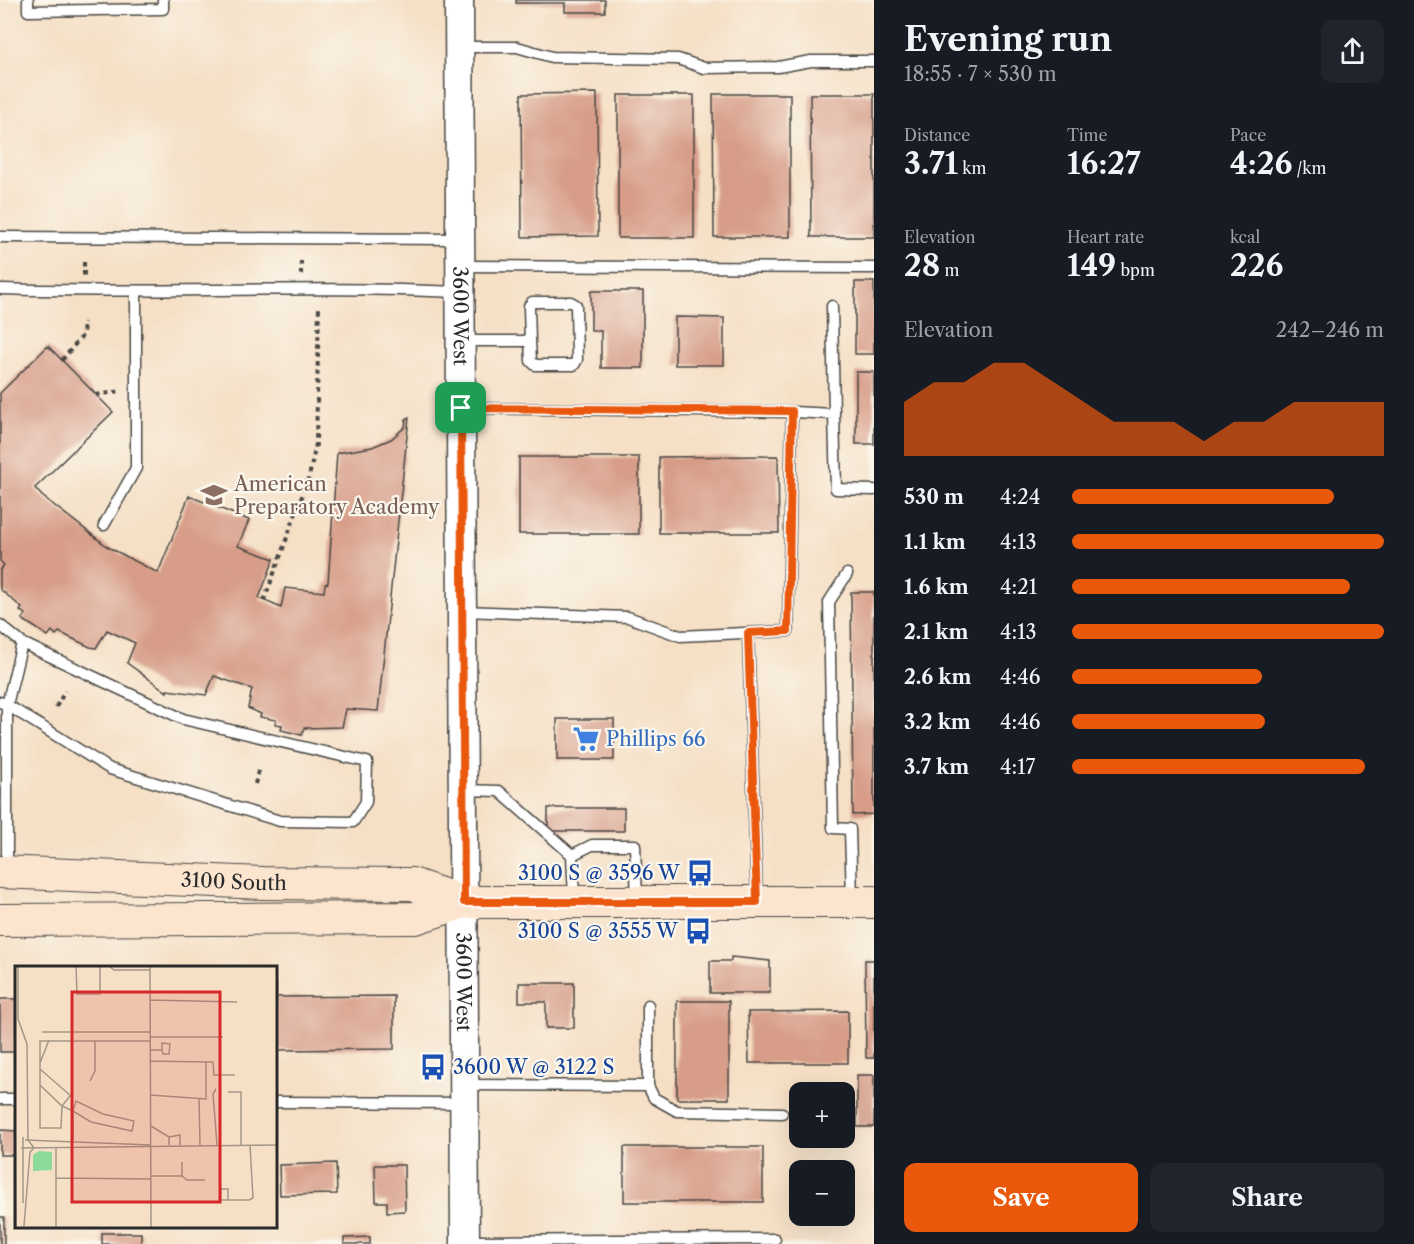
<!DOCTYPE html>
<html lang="en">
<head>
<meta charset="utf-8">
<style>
	body { margin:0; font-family:"Libre Caslon Text",serif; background:#20242c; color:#f1f3f6; height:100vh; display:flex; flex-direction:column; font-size:22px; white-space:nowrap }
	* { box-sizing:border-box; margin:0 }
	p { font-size:20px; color:#9ea1a6 }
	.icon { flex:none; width:33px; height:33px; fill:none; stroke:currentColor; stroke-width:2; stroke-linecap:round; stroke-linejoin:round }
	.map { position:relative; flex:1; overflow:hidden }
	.side { display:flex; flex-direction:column; background:#171b24; width:540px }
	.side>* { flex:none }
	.buttons { position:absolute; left:789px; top:1082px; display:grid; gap:12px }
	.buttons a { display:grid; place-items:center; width:66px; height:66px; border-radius:12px; background:#171b24; box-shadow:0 6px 24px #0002; font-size:30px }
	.pin { position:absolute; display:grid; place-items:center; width:51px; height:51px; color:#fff; margin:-26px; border-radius:12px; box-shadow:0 3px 9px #0006 }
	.round { display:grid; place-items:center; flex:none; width:63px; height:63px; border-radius:12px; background:#20242c }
	.headline { display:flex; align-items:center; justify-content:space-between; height:102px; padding:0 30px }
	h1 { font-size:33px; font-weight:700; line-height:45px }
	.figures { display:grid; grid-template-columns:repeat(3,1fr); gap:9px; height:102px; padding:6px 30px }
	.figures div { display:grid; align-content:center }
	.figures b { font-size:30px; font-weight:700 }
	.figures small { font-size:16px; font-weight:400 }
	.figures p { font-size:16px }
	.chart { height:168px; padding:12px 30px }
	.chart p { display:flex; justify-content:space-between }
	.chart svg { width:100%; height:108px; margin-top:6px; fill:#ea580c; opacity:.7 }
	.button { display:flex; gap:12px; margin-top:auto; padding:12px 30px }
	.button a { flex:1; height:69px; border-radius:12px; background:#ea580c; color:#fff; font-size:24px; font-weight:700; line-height:69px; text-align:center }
	.button a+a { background:#20242c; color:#f1f3f6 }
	ul { padding:0 30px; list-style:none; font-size:20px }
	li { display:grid; grid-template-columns:96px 72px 1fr; align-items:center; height:45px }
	li i { height:15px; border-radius:8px; background:#ea580c }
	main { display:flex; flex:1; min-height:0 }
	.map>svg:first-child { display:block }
	.building { fill:#d79d88 }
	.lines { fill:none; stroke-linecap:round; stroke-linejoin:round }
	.service-casing { stroke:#494642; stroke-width:13 }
	.tertiary-casing { stroke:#494642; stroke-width:31 }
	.secondary-casing { stroke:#494642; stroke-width:34 }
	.path { stroke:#494642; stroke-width:4; stroke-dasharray:4.5 4.5; stroke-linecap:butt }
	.service { stroke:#fff; stroke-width:10 }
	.tertiary { stroke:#fff; stroke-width:28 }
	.secondary { stroke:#fbe5cf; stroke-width:32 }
	.route-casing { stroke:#fff; stroke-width:12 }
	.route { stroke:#ea580c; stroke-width:8 }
	.labels { text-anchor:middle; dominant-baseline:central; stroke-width:4.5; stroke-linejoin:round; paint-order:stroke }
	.street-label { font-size:20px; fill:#2b2b2b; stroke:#fbf7ec }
	.education-label { font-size:20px; fill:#785e54; stroke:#fbf7ec; text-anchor:start }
	.shop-label { font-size:20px; fill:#366cbe; stroke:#fbf7ec; text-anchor:start }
	.transit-label { font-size:20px; fill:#164399; stroke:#fbf7ec; text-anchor:end }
	.inset-road { fill:none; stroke:#a49787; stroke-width:1.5 }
	.view { fill:#d62828; fill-opacity:0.15; stroke:#d62828; stroke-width:3 }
	.inset-edge { fill:none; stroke:#2b2b2b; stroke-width:3 }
</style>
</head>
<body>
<main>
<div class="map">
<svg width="874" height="1244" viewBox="0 0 874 1244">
	<rect width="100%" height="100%" fill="#fbf7ec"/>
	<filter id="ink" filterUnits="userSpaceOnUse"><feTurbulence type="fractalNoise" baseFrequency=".0167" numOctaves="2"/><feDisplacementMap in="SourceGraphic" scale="12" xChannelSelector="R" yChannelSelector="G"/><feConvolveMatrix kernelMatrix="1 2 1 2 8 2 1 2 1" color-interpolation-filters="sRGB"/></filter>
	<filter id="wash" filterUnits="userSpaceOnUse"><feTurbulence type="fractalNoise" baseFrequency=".008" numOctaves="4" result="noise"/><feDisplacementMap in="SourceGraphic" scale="24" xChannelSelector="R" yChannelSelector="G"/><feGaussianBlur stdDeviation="1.35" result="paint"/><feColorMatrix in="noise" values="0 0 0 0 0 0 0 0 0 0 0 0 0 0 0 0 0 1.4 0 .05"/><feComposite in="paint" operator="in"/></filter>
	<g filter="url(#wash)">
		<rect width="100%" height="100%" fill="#f5dfc5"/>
		<g id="blocks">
			<path class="building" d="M516 0H605V12H565V3H516Z
				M597 93 598 236 522 237 521 94Z
				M713 94H790V237H714Z
				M810 94H874V237H811Z
				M618 95H694V238H618Z
				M855 282H874V354H855Z
				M591 291H643V368H601V331H591Z
				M675 317 724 318V365H675Z
				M48 346 113 412 35 488 42 496 108 547 158 573 189 496 249 520 238 546 274 559 259 598 281 608 285 588 324 592 325 584 328 583 337 453 372 447 391 439 405 427 406 419 409 417 378 711 346 709 342 727 304 728 302 735 281 730 282 725 275 724 276 720 260 717 261 714 248 708 252 689 214 676 206 695 167 690V692L127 663 135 643 107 630 96 648 90 647 59 632 56 635 52 631 48 636 22 619 26 614 20 611 22 608 0 589V570L4 565 0 561V393Z
				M856 372H874V444H856Z
				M778 456 779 533H659V457Z
				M519 457H639V534H519Z
				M851 592H874V814L853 815Z
				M557 719H614V760H557Z
				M548 808H624V831H548Z
				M731 957 770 961V993H710V961H731Z
				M865 960H874V1058H866Z
				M519 983H574V1028H546V1002H519Z
				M394 996V1049L276 1050V997Z
				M0 999H16V1052H0Z
				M677 1001H729V1099H677Z
				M848 1011V1063H749L748 1012Z
				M857 1075H874V1127H857Z
				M0 1130 16 1131V1155H0Z
				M624 1147H763V1202H624Z
				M336 1163 337 1194 280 1195 279 1165Z
				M375 1165H404L405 1211 387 1212V1202H376Z
				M0 1217H4V1244H0Z
				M102 1233H141V1244H102Z
				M370 1237V1244H344V1238Z"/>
		</g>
	</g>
	<g filter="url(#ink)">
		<use href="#blocks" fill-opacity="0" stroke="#494642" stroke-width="1.5"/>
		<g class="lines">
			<g class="service-casing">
				<path id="service" d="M28 0V11L163 9V0
					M459 47H517L552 57 678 59 704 68 778 67 811 61H874
					M0 237 459 239
					M460 266 874 268
					M0 289C153 294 306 285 459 292
					M832 306 834 414
					M460 341H530L529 306 532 302H571L576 305 577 360 574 365H535L531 361 530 341
					M461 408 792 412 788 631 680 636 628 617 463 611
					M792 412 834 414 836 489 874 490
					M104 525 136 468V291
					M847 574 829 602 833 828 850 829 852 899
					M0 625 22 643
					M748 633 757 899
					M0 702 7 705 110 769 280 821 353 822 366 802 367 762 183 719 22 643 7 705V869
					M463 790 499 791 572 855 574 898
					M572 855 592 845H635L637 900
					M465 1085 648 1086V1005
					M648 1086 654 1098 677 1111 782 1113
					M0 1099H16
					M276 1102 465 1103
					M466 1241 775 1239"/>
			</g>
			<g class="tertiary-casing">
				<g id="tertiary">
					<path id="s1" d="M459 0 465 1244"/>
				</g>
			</g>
			<g class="secondary-casing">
				<g id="secondary">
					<path id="s2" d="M0 872 263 883 412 884 464 902"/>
					<path d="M0 920 415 918 464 902H874"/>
				</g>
			</g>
			<path class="path" d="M301 261V276
				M84 262V276
				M62 360 83 335 84 322
				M96 395 122 391
				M264 601 309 477 316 444 319 305
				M56 707 65 691
				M255 784 259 767"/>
			<use href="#service" class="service"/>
			<use href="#tertiary" class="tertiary"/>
			<use href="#secondary" class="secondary"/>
		</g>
	</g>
	<g class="lines" filter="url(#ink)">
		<g class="route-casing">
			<path id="route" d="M461 408 792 411 788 631 748 633 757 902H464Z"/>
		</g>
		<use href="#route" class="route"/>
	</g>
	<defs>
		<g id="school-bare" transform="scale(2.07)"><path d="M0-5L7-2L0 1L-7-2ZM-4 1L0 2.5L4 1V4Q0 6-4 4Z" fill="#8d6e63" stroke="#fbf7ec" stroke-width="2.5" paint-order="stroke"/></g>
		<g id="supermarket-bare" transform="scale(2.07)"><path d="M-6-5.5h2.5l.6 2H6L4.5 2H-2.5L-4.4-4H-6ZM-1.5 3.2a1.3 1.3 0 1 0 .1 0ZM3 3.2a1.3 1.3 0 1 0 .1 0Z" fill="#3f7fe0" stroke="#fbf7ec" stroke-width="2.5" paint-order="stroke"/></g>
		<g id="bus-bare" transform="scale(2.07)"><path d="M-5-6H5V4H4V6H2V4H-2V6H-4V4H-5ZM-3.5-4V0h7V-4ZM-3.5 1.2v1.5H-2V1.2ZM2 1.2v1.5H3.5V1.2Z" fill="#1a4fb4" stroke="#fbf7ec" stroke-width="2.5" paint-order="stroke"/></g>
	</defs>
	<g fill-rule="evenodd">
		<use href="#school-bare" x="214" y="495"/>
		<use href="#supermarket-bare" x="586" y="739"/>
		<use href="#bus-bare" x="700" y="873"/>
		<use href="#bus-bare" x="698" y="931"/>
		<use href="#bus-bare" x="433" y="1067"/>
	</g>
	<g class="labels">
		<g class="street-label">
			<text stroke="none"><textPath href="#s1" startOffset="316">3600 West</textPath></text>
			<text stroke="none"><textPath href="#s2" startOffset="234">3100 South</textPath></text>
			<text stroke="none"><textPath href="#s1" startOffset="982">3600 West</textPath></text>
		</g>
		<g class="education-label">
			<text x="234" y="484">American<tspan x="234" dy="23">Preparatory Academy</tspan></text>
		</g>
		<g class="shop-label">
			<text x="606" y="739">Phillips 66</text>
		</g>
		<g class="transit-label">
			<text x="680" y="873">3100 S @ 3596 W</text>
			<text x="678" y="931">3100 S @ 3555 W</text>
			<text x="453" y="1067" text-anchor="start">3600 W @ 3122 S</text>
		</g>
	</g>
	<g transform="translate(15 966)">
		<rect width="262" height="262" fill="#f5dfc5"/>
		<path d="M24 185 37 186V204L18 205V189Z" fill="#8cdb9a"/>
		<path class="inset-road" d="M3 0V53L12 78 13 174 19 182 15 186 9 260M61 0 62 28H85V0M94 0 99 4H135M135 0 136 262M135 34 222 36M262 49 263 15M27 66H135M135 71H208M135 84H147V77L155 78 154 88H148L147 84M135 95 191 96V133L135 129M191 96H198L199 109H220M25 97 34 74M25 103 57 131M75 115 80 105V75M25 119 47 140 58 145 76 156 117 165 119 155 88 148 61 135 58 145V174M0 120 1 262M201 123 198 128 202 179M213 126H226V179M55 130 47 140 46 162H25V75H135M184 133 185 179M136 160 154 171V179M8 171V237M154 171 165 169V179M10 174 136 179M6 182 263 179M41 182V262M136 210H167V196M167 210 172 214H190M41 212 136 213M213 234V223H206L205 234H234L238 232 235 179M136 236H188"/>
		<path class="view" d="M57 26H205V236H57Z"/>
		<rect width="262" height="262" class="inset-edge"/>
	</g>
</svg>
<div class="buttons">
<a>+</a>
<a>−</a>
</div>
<div class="pin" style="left:461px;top:408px;background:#1e9e55"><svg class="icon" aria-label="arrive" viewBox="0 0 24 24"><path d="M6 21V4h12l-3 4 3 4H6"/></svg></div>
</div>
<section class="side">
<div class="headline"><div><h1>Evening run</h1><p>18:55 · 7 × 530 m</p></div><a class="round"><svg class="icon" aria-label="share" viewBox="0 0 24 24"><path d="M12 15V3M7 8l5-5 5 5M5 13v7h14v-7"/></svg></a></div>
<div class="figures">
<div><p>Distance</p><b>3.71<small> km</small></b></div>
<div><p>Time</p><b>16:27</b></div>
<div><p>Pace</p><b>4:26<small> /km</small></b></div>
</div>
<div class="figures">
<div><p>Elevation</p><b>28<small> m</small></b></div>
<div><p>Heart rate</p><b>149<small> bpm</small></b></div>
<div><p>kcal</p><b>226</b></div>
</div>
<div class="chart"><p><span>Elevation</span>242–246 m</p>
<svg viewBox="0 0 160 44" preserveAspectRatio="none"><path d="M0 44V22L10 14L20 14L30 6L40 6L50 14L60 22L70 30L80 30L90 30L100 38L110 30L120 30L130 22L140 22L150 22L160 22V44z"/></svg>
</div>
<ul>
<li><b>530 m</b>4:24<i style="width:84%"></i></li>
<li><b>1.1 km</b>4:13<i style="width:100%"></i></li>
<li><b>1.6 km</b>4:21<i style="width:89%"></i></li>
<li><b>2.1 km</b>4:13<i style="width:100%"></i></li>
<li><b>2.6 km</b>4:46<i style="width:61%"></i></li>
<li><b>3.2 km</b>4:46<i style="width:62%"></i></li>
<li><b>3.7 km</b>4:17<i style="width:94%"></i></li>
</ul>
<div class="button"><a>Save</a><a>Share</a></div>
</section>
</main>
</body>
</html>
